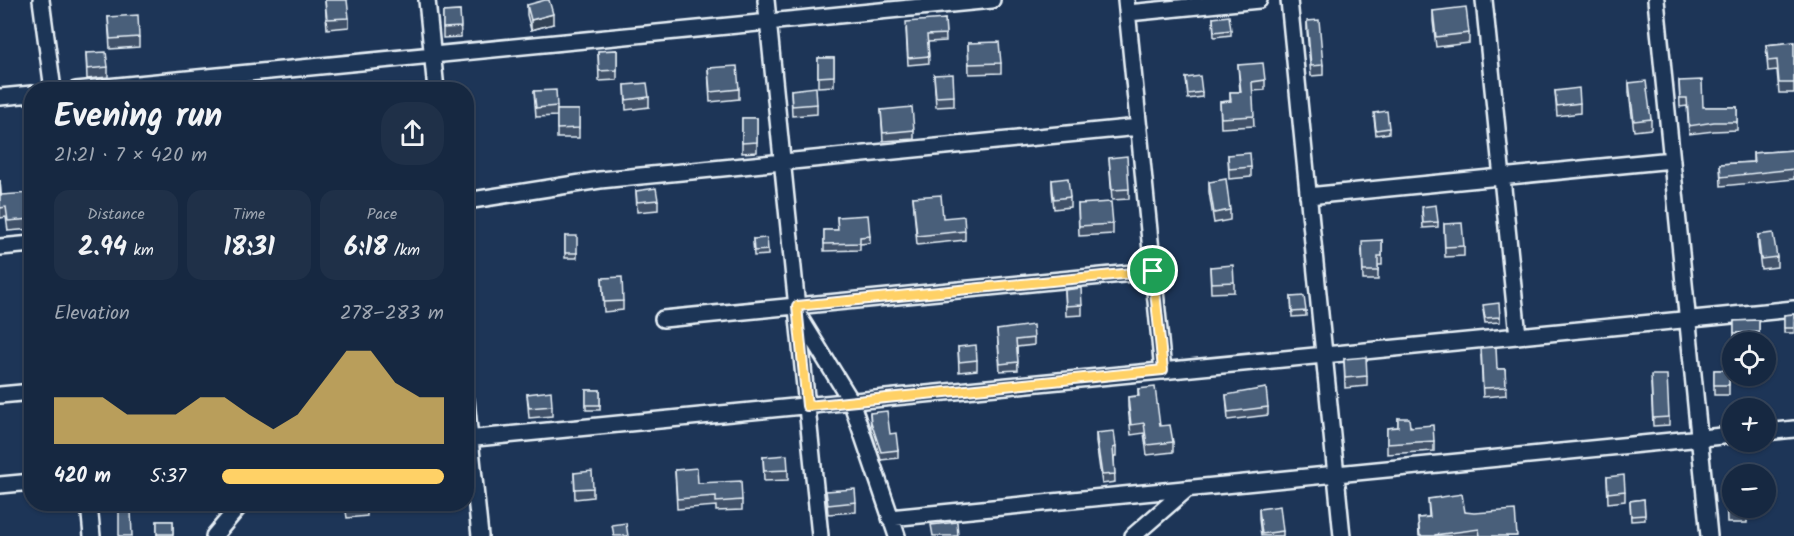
<!DOCTYPE html>
<html lang="en">
<head>
<meta charset="utf-8">
<style>
	body { margin:0; font-family:Kalam,sans-serif; background:#1f3048; color:#f1f3f6; height:100vh; display:flex; flex-direction:column; font-size:22px; white-space:nowrap }
	* { box-sizing:border-box; margin:0 }
	p { font-size:20px; color:#9ea6b1 }
	.icon { flex:none; width:33px; height:33px; fill:none; stroke:currentColor; stroke-width:2; stroke-linecap:round; stroke-linejoin:round }
	.map { position:relative; flex:1; overflow:hidden }
	.sheet { position:absolute; left:24px; top:82px; width:450px; height:429px; display:flex; flex-direction:column; background:#162841; border-radius:24px; box-shadow:0 2px 4px #0004,0 0 0 2px #35445a }
	.sheet>* { flex:none }
	.fabs { position:absolute; left:1722px; top:332px; display:grid; gap:12px }
	.fabs a { display:grid; place-items:center; width:54px; height:54px; border-radius:50%; background:#162841; box-shadow:0 2px 4px #0004,0 0 0 2px #35445a; font-size:30px }
	.pin { position:absolute; display:grid; place-items:center; width:51px; height:51px; color:#fff; margin:-26px; border:3px solid #fff; border-radius:50%; box-shadow:0 2px 6px #0007 }
	.round { display:grid; place-items:center; flex:none; width:63px; height:63px; border-radius:24px; background:#1f3048 }
	.head { display:flex; align-items:center; justify-content:space-between; height:102px; padding:0 30px }
	h1 { font-size:33px; font-weight:700; line-height:45px }
	.stats { display:grid; grid-template-columns:repeat(3,1fr); gap:9px; height:102px; padding:6px 30px }
	.stats div { display:grid; align-content:center; border-radius:15px; background:#1f3048; text-align:center }
	.stats b { font-size:26px; font-weight:700 }
	.stats small { font-size:16px; font-weight:400 }
	.stats p { font-size:16px }
	.chart { height:168px; padding:12px 30px }
	.chart p { display:flex; justify-content:space-between }
	.chart svg { width:100%; height:108px; margin-top:6px; fill:#ffd166; opacity:.7 }
	ul { padding:0 30px; list-style:none; font-size:20px }
	li { display:grid; grid-template-columns:96px 72px 1fr; align-items:center; height:45px }
	li i { height:15px; border-radius:8px; background:#ffd166 }
	.map>svg:first-child { display:block }
	.lines { fill:none; stroke-linecap:round; stroke-linejoin:round }
	.minor-casing { stroke:#e8f1f8; stroke-width:20 }
	.minor { stroke:#1d3557; stroke-width:15 }
	.wall { fill:#3f5169; stroke:#e8f1f8; stroke-width:1.5 }
	.shaded-wall { fill:#334255; stroke:#e8f1f8; stroke-width:1.5 }
	.building { fill:#495e7a; stroke:#e8f1f8; stroke-width:1.5 }
	.route-casing { stroke:#fff; stroke-width:12 }
	.route { stroke:#ffd166; stroke-width:8 }
</style>
</head>
<body>
<div class="map">
<svg width="1794" height="536" viewBox="0 0 1794 536">
	<rect width="100%" height="100%" fill="#1d3557"/>
	<filter id="ink" filterUnits="userSpaceOnUse"><feTurbulence type="fractalNoise" baseFrequency=".0167" numOctaves="2"/><feDisplacementMap in="SourceGraphic" scale="12" xChannelSelector="R" yChannelSelector="G"/><feConvolveMatrix kernelMatrix="1 2 1 2 8 2 1 2 1" color-interpolation-filters="sRGB"/></filter>
	<g filter="url(#ink)">
		<g class="lines">
			<g class="minor-casing">
				<path id="minor" d="M41 0 53 90
					M427 0 436 90
					M766 0 820 536
					M1126 0 1163 371
					M1289 0 1342 536
					M1484 0 1518 336
					M1656 0 1709 536
					M1128 13 1259 0
					M76 90 992 0
					M0 97 32 94
					M1308 196 1672 160
					M466 201 600 180 1139 127
					M0 247 32 244
					M800 318 851 401 897 536
					M663 319 1153 271
					M0 395 32 392
					M466 400 480 536
					M1766 432 1794 429
					M466 439 1794 309
					M0 485 32 482
					M89 504 92 536
					M890 518 1732 435
					M214 536 241 504
					M1133 536 1187 489"/>
			</g>
			<use href="#minor" class="minor"/>
		</g>
		<path class="wall" d="M325 0 349 18V27L327 29Z
			M527 5 553 24 531 30 527 15Z
			M460 11 461 37 443 38V12Z
			M1433 11 1469 33V43L1436 47 1433 21Z
			M108 17 139 37V47L110 49Z
			M1213 18 1231 30V35L1214 37Z
			M945 19 946 41 928 42 929 63 908 65 906 29Z
			M1307 21 1323 65V75L1311 76 1307 31Z
			M1794 42V93H1779L1777 70 1768 71 1766 45Z
			M968 43 1001 63V73L969 74Z
			M617 50V80L599 81 598 51Z
			M86 53 108 67V77L87 79Z
			M818 58H834V86L818 87Z
			M1238 65 1265 80V90L1252 91 1254 126 1221 128 1220 102 1230 101V92H1240Z
			M708 68 739 89V99L710 102Z
			M934 75 954 96V106L936 107Z
			M1186 78 1202 92V97L1188 99Z
			M1679 81 1703 107H1737V130L1714 131 1689 134 1687 106 1680 107Z
			M1629 83 1651 119V129L1634 131 1629 93Z
			M625 85 649 97V107L626 110Z
			M791 90 817 104V114L792 116Z
			M534 91 557 106V116L536 117Z
			M1555 91 1580 103V113L1557 116Z
			M557 110H579V138H557Z
			M881 110 914 130V139L883 141Z
			M742 118H757V152L742 153Z
			M1374 118 1389 128V133L1376 135Z
			M1794 150V179L1721 186 1720 164 1753 162V153Z
			M1228 155 1251 167V177L1229 179Z
			M1109 158 1129 189V199L1112 200Z
			M0 180 1 195 32 209V229L8 231 6 217 0 218Z
			M1052 180 1070 197V207L1054 209 1052 190Z
			M1209 182 1230 210V220L1214 223 1209 192Z
			M636 191 658 200V210L637 212Z
			M913 197 943 218 965 231V240L917 245Z
			M1078 204 1113 224V234L1079 236Z
			M1422 212 1438 222V227L1423 228Z
			M837 217 870 236V243L860 244V250L824 251V230H838Z
			M1444 224 1464 246V256L1445 257Z
			M1758 235 1777 257V267L1761 269 1758 245Z
			M565 236 577 253V258H565Z
			M753 239 768 250V255L754 256Z
			M1382 240V265H1378V280H1363L1362 250Z
			M1210 267 1234 282V292L1211 293Z
			M602 278 623 301V310L604 312Z
			M1065 290 1082 305V315L1066 316Z
			M1291 297 1306 311V316L1292 317Z
			M1483 310 1500 317V322L1485 323Z
			M1794 314V333H1784V315Z
			M1759 320V342H1734V321Z
			M997 330 1034 338V345L1017 347 1018 370 1000 371Z
			M958 347 977 360V370L959 372Z
			M1481 356 1497 369H1505L1506 395 1483 397Z
			M1344 359 1367 376V386L1345 388Z
			M1714 370H1729V395H1714Z
			M1651 383 1669 417V425L1653 426Z
			M1138 389 1160 426 1173 442V452L1147 455 1144 433 1131 435 1128 407V397L1138 396Z
			M586 390H600V410H586Z
			M527 394 552 406V416L529 418Z
			M1226 395 1268 407V415L1228 420Z
			M870 413 898 450V458L881 460 871 430Z
			M1398 418 1434 441V451L1387 454V428L1398 427Z
			M1096 433 1116 447V456H1114L1115 482 1102 484 1096 442Z
			M763 457 788 470V480L764 481Z
			M675 470 698 483 742 500V510L716 511V506L677 509Z
			M574 473 593 488V497L575 499Z
			M1607 477 1625 491V501L1608 503Z
			M826 491 856 502V512L828 514Z
			M1726 493 1747 507V523H1727Z
			M1428 499 1465 512 1517 536H1419L1418 518 1429 517Z
			M1644 499 1645 520 1631 521 1630 501Z
			M345 504H367V516L347 518Z
			M1259 509 1283 531V536H1261L1259 519Z
			M157 521H173V536H157Z"/>
		<path class="shaded-wall" d="M553 14V24L531 30V20Z"/>
		<path class="building" d="M325 0H347L349 18 327 19Z
			M545 0H549L553 14 531 20 527 5Z
			M1466 7 1469 33 1436 37 1433 11Z
			M460 11 461 27 443 28V12Z
			M138 15 139 37 110 39 108 17Z
			M1229 16 1231 30 1214 32 1213 18Z
			M945 19 946 34 927 35 929 56 908 58 906 22Z
			M1319 20 1323 65 1311 66 1307 21Z
			M999 42 1001 63 969 64 968 43Z
			M1794 42V83H1779L1777 60 1768 61 1766 45Z
			M617 50V70L599 71 598 51Z
			M106 52 108 67 87 69 86 53Z
			M818 58H834V76L818 77Z
			M1263 63 1265 80 1252 82 1254 116 1221 118 1220 102 1231 101 1230 92H1241L1238 65Z
			M737 66 739 89 710 92 708 68Z
			M953 74 954 96 936 97 934 75Z
			M1200 76 1202 92 1188 94 1186 78Z
			M1702 80 1703 107H1737V122H1714L1689 126 1687 98H1680L1679 81Z
			M1646 81 1651 119 1634 121 1629 83Z
			M647 83 649 97 626 100 625 85Z
			M816 87 817 104 792 106 791 90Z
			M1579 88 1580 103 1557 106 1555 91Z
			M556 90 557 106 536 108 534 91Z
			M912 107 914 130 883 133 881 110Z
			M557 110H579V128L557 129Z
			M1387 111 1389 128 1376 130 1374 113Z
			M742 118H757V142L742 143Z
			M1794 150V169L1721 177 1720 164 1754 162 1753 153Z
			M1250 153 1251 167 1229 169 1228 155Z
			M1127 156 1129 189 1112 190 1109 158Z
			M1068 178 1070 197 1054 199 1052 180Z
			M1226 179 1230 210 1214 213 1209 182Z
			M0 180 1 195 30 193 32 219 8 221 6 207 0 208Z
			M656 188 658 200 637 202 636 191Z
			M941 195 943 218 964 216 965 231 917 236 913 197Z
			M1111 202 1113 224 1079 226 1078 204Z
			M1436 205 1438 222 1423 223 1422 207Z
			M868 215 870 236 860 237V243L824 244V230H838L837 217Z
			M1462 223 1464 246 1445 247 1444 224Z
			M1773 233 1777 257 1761 259 1758 235Z
			M565 236H577V253H565Z
			M767 238 768 250 754 251 753 239Z
			M1382 240V256H1378V271H1363L1362 241Z
			M1233 265 1234 282 1211 283 1210 267Z
			M622 277 623 301 604 302 602 278Z
			M1081 288 1082 305 1066 306 1065 290Z
			M1304 296 1306 311 1292 312 1291 297Z
			M1499 303 1500 317 1485 318 1483 305Z
			M1794 314V328H1784V315Z
			M1759 320V332L1734 333V321Z
			M1033 325 1034 338 1016 340 1018 362 1000 364 997 330Z
			M976 345 977 360 959 362 958 347Z
			M1496 347 1497 369H1505L1506 387 1483 388 1481 348Z
			M1366 357 1367 376 1345 378 1344 359Z
			M1714 370H1729V385H1714Z
			M1651 375H1667L1669 417 1653 418Z
			M1155 387 1160 426 1170 425 1173 442 1147 445 1144 423 1131 425 1128 397 1139 396 1138 389Z
			M1266 388 1268 407 1228 412 1226 395Z
			M586 390H600V405H586Z
			M551 391 552 406 529 408 527 394Z
			M887 411 890 434 896 433 898 450 881 452 871 422 870 413Z
			M1398 418H1409L1410 427 1433 425 1434 441 1387 444V428L1398 427Z
			M1114 431 1116 447 1113 448 1115 474 1102 475 1096 433Z
			M787 455 788 470 764 471 763 457Z
			M697 468 698 483 741 481 742 500 716 502V496L677 499 675 470Z
			M592 471 593 488 575 489 574 473Z
			M1624 475 1625 491 1608 493 1607 477Z
			M855 489 856 502 828 505 826 491Z
			M1732 492V507H1747V513H1727L1726 493Z
			M1462 494 1465 512 1474 513 1515 510 1517 536H1480L1479 529 1435 535V536H1420L1418 518 1430 517 1428 499Z
			M1644 499 1645 515 1631 516 1630 501Z
			M346 504H367V506L347 508Z
			M1280 506 1283 531 1262 534 1259 509Z
			M131 509 132 536H119V510Z
			M157 521H173V534H157Z
			M957 522 958 536H933L931 525Z
			M626 523 628 536H614L612 525Z"/>
	</g>
	<g class="lines" filter="url(#ink)">
		<g class="route-casing">
			<path id="route" d="M1153 271 1163 370 807 406 797 306Z"/>
		</g>
		<use href="#route" class="route"/>
	</g>
</svg>
<div class="fabs">
<a><svg class="icon" aria-label="locate" viewBox="0 0 24 24"><circle cx="12" cy="12" r="6"/><path d="M12 2v4M12 18v4M2 12h4M18 12h4"/></svg></a>
<a>+</a>
<a>−</a>
</div>
<div class="pin" style="left:1153px;top:271px;background:#1e9e55"><svg class="icon" aria-label="arrive" viewBox="0 0 24 24"><path d="M6 21V4h12l-3 4 3 4H6"/></svg></div>
<section class="sheet">
<div class="head"><div><h1>Evening run</h1><p>21:21 · 7 × 420 m</p></div><a class="round"><svg class="icon" aria-label="share" viewBox="0 0 24 24"><path d="M12 15V3M7 8l5-5 5 5M5 13v7h14v-7"/></svg></a></div>
<div class="stats">
<div><p>Distance</p><b>2.94<small> km</small></b></div>
<div><p>Time</p><b>18:31</b></div>
<div><p>Pace</p><b>6:18<small> /km</small></b></div>
</div>
<div class="chart"><p><span>Elevation</span>278–283 m</p>
<svg viewBox="0 0 160 44" preserveAspectRatio="none"><path d="M0 44V25L10 25L20 25L30 32L40 32L50 32L60 25L70 25L80 32L90 38L100 32L110 19L120 6L130 6L140 19L150 25L160 25V44z"/></svg>
</div>
<ul>
<li><b>420 m</b>5:37<i style="width:100%"></i></li>
</ul>
</section>
</div>
</body>
</html>
